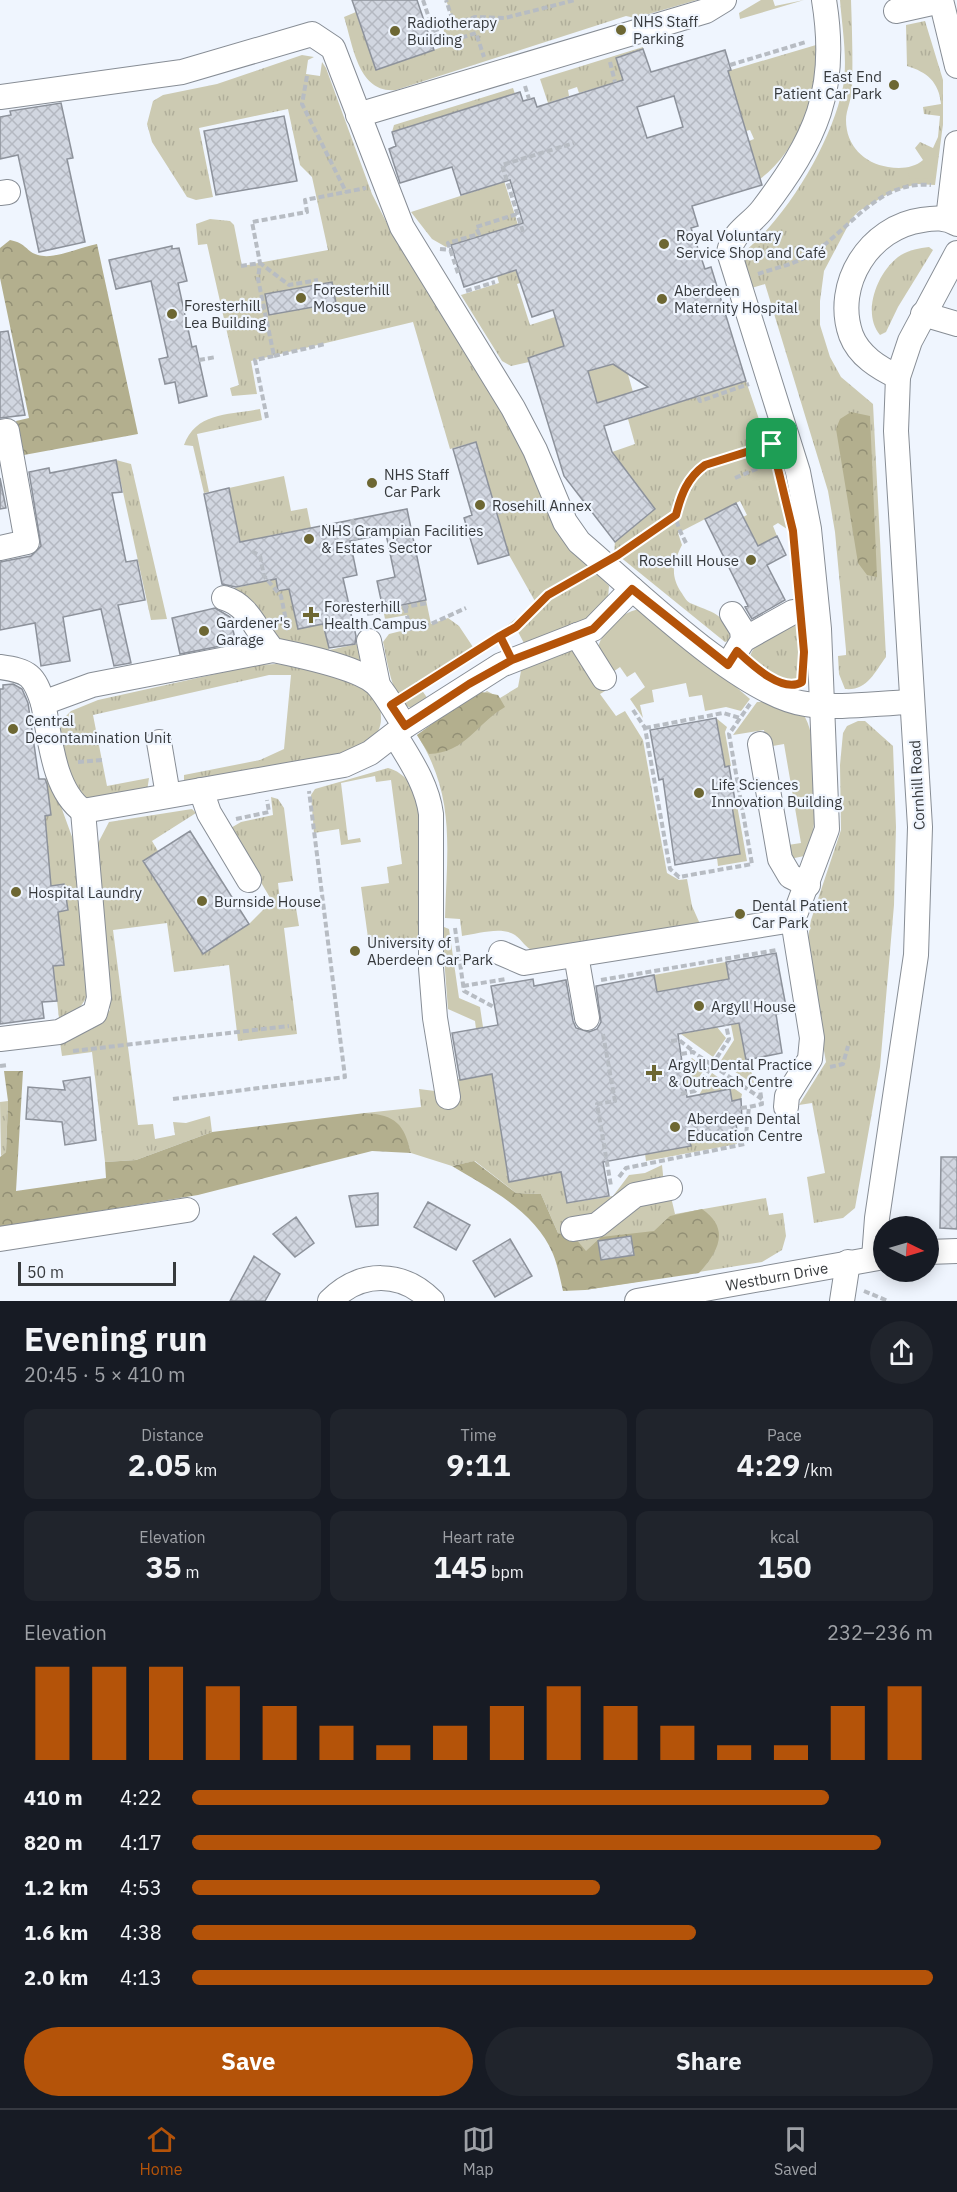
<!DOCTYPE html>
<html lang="en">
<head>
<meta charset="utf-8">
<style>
	body { margin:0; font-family:"IBM Plex Sans",sans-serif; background:#20242c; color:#f1f3f6; height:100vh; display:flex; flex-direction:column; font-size:22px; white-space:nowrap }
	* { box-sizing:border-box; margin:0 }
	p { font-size:20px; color:#9ea1a6 }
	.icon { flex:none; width:33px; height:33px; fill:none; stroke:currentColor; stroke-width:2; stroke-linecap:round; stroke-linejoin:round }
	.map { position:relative; height:1301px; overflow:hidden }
	.details { display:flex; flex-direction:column; background:#171b24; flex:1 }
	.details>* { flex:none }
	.needle { width:39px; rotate:95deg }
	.buttons { position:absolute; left:873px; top:1216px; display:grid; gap:12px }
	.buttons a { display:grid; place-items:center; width:66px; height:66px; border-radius:50%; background:#171b24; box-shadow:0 3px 15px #0003; font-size:30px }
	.scale { position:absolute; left:18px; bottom:15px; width:158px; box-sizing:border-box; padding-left:6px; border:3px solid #373a3d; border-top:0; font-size:16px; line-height:21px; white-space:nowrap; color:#373a3d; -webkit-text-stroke:4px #eff5fe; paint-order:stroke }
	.pin { position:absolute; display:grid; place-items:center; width:51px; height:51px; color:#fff; margin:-26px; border-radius:12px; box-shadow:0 3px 9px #0006 }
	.round { display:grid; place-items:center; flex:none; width:63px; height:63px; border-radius:32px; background:#20242c }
	.headline { display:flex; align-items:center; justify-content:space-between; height:102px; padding:0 24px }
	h1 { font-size:33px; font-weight:700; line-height:45px }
	.metrics { display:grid; grid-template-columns:repeat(3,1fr); gap:9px; height:102px; padding:6px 24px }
	.metrics div { display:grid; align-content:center; border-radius:12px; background:#20242c; text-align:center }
	.metrics b { font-size:30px; font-weight:700 }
	.metrics small { font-size:16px; font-weight:400 }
	.metrics p { font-size:16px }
	.chart { height:168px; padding:12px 24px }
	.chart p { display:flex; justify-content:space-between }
	.chart svg { width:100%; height:108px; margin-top:6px; stroke:#b45309; stroke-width:6 }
	.cta { display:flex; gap:12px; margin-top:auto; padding:12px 24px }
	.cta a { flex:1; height:69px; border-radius:36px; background:#b45309; color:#fff; font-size:24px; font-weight:700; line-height:69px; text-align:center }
	.cta a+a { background:#20242c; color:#f1f3f6 }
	ul { padding:0 24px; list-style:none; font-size:20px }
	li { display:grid; grid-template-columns:96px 72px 1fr; align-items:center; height:45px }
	li i { height:15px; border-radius:8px; background:#b45309 }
	.dock { display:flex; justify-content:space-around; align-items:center; height:84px; border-top:2px solid #363941; background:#171b24; font-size:16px; color:#9ea1a6 }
	.dock a { display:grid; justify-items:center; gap:3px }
	.dock .active { color:#b45309 }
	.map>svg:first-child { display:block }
	.grass { fill:url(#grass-tufts) }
	.forest { fill:url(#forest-crowns) }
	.green { fill:#cccab2 }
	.building { fill:url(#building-cross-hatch); stroke:#8d929b; stroke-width:1.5; fill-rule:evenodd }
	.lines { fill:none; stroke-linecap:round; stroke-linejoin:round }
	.minor-casing { stroke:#878d95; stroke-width:26 }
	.path { stroke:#b7bcc3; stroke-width:4; stroke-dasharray:6 3; stroke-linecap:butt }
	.minor { stroke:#fff; stroke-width:24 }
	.route-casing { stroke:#fff; stroke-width:12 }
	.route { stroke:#b45309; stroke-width:8 }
	.poi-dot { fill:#6d6733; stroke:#eff5fe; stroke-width:2 }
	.labels { text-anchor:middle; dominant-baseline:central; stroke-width:4.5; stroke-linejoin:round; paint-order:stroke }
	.poi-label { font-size:15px; fill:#373a3d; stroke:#eff5fe; text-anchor:start }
	.street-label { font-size:15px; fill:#373a3d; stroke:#eff5fe }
</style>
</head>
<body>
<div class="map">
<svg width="957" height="1301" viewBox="0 0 957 1301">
	<defs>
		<pattern id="grass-tufts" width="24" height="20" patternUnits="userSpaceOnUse" patternTransform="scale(1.5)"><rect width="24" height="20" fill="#cccab2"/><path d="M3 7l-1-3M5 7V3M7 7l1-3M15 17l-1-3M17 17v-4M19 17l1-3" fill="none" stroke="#b0ae9a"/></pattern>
		<pattern id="forest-crowns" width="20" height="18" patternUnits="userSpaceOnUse" patternTransform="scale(1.5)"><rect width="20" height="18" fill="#b3af8e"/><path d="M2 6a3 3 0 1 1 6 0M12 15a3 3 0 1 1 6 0" fill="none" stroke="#928f75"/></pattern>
		<pattern id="building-cross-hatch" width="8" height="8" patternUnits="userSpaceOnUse" patternTransform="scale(1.5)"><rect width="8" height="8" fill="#d1d6e0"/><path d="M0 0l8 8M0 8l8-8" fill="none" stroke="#b4b8c1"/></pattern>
	</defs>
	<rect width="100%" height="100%" fill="#eff5fe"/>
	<path class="grass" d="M446 0H697L635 18 626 16 396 90C358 94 353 45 344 17L356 12 376 70 448 45 443 28 454 23Z
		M840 0H851C852 29 853 59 852 88 852 99 846 110 846 120 846 146 864 163 888 167 901 169 914 168 923 160L915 148 920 142 933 148 938 137 940 116 924 114 923 107 941 104C939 82 927 72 907 66L906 25 925 21 943 80V124L935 185 917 184 893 191 859 211 852 218 824 271 820 301V325L830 357 841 377 873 404 886 657C874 673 867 691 845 689L839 674 838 656 846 655V650L835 532 828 491 765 284 745 290 739 256C786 220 831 144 843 87 848 60 842 27 840 0Z
		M816 45C818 92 800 150 760 179L749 141 754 139 750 130 746 131 728 71Z
		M643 47V49L616 58 623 80 579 93 577 87 568 90 569 96 548 103 540 79Z
		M302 55 314 57 308 60 306 74 320 76 322 62 326 68 372 194 396 241 490 391 525 452 545 507 559 532 609 586 608 598 596 616 525 645 516 628 509 631 505 627 536 603 509 555 475 442 450 449 413 322 251 361 257 394 232 396 230 388 239 385 207 244 198 245 196 224 210 219 230 221 234 225 242 266 328 250 312 177 300 165 288 109 199 128 213 197 196 200 187 197 152 142 147 124 153 101 163 95 217 84Z
		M513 88 515 94 392 132 394 125Z
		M500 168 518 225 446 247 432 239 411 212 494 185Z
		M929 247 933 250 898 307 886 332 880 335C861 312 878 270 901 255 910 250 919 248 929 247Z
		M526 268 541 276 517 284 530 325 555 317 564 346 528 358 529 362 511 366 502 361 461 295 499 283 497 276Z
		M746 381 766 440 790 531 778 523 773 526 777 536 758 546 743 517 747 515 740 501 678 533 682 545C673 563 670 575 681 592 684 596 686 601 690 603 710 612 727 613 732 640L725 642 614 552 615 542 655 509 612 452 635 444 628 419Z
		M260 409 262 420 197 434 209 492 204 493 193 446 184 445C196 412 229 415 260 409Z
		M116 460 131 464 167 619 151 620Z
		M284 476 291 511 307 508 311 528 268 536 244 564 229 488Z
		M274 569 278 591 317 583 321 605 294 611 298 629 324 624 329 650 357 644 361 665 278 641 224 590 249 585 247 575Z
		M426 600 431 624 448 618 459 626 475 650 419 686 430 702C426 704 420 707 416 708 393 711 387 658 383 642L389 634 409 629 407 615 385 619 383 609Z
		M801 616 804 678 799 685 782 683 749 662C751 638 783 627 801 616Z
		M570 649 585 660 605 691 600 694 616 716 625 711 643 740 667 873 679 880 687 879 692 906 700 924 533 951C525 947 522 940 515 935 501 926 478 934 462 936L460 919 445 918C447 849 456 796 417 735L487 691 500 698 518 687 521 671 525 666Z
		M276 664C300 666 354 680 373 696 379 701 381 709 381 717 382 739 362 745 345 753L184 781V775L260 760 284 749 291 675H269L93 715 107 786 149 778 147 791 93 802 78 798 57 731 60 722 71 711 98 700 256 665Z
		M858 721H865L893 746 896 827 894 905 880 1067 855 1208 843 1218 814 1223 807 1177 825 1173 812 1103 799 1105 826 1062 806 950 811 920 841 830 840 765 843 733 847 726Z
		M388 768C406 773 412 786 421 802L422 938 369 945 361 887 389 883 387 867 402 864 391 780 376 782 375 776 341 783 348 840 360 838 361 842 341 845 339 829 314 833 311 795 315 789Z
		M46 778 51 779 75 845 87 996C81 1009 72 1015 59 1018L53 966 64 965 57 912 68 910 64 885 51 886 45 816 51 815Z
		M271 797 278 799 284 808 293 881 278 883 281 909 296 908 299 926 284 928 297 1034 238 1041 229 965 174 972 167 923 113 930 138 1125 153 1124 155 1139 175 1135 173 1122 186 1123 210 1116 212 1132 136 1160 105 1162 92 1052 62 1056 60 1042 92 1029 110 1010 97 845 109 822 192 809 196 813 152 841 158 851 144 861 203 954 249 924 272 901 229 829 241 822 273 815Z
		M492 1070 510 1182 561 1172 568 1203 613 1196 629 1175 645 1173 662 1165 664 1184 635 1203 671 1197 675 1214 766 1198 769 1215 783 1213 786 1236 782 1250 762 1262 585 1290 575 1238 558 1233 541 1194 516 1193 475 1161 452 1166 411 1153C405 1129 391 1115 365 1113L421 1107 419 1089 435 1091 439 1106 459 1103 455 1080Z
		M8 1101 6 1152 1 1156 0 1102Z
		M737 1131V1144L646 1161 645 1154 690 1146 689 1140Z"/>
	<path class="forest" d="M10 240C27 243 26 252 38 255 54 260 80 247 97 244L138 434 24 455 16 421 29 418 0 278V248Z
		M851 412 870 416 877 577 867 575 858 563 836 429 840 419Z
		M476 691 498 695 505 707C477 723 465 753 429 754L417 735Z
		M4 1071H23L16 1191 106 1178 105 1162 136 1160 212 1132 365 1113C396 1115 404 1124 411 1153L372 1151 198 1195 0 1227V1157L6 1152 8 1101Z
		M474 1161 516 1193 541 1194 558 1233 575 1238 586 1251 601 1237 654 1231 670 1216 702 1209C731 1229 718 1252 699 1273L585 1290 563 1291C560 1279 558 1266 553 1254 536 1212 489 1188 452 1166Z"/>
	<path class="green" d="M761 0H773L775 6 804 0 740 19 739 13Z
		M932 157 935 165 933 178 910 179 908 173Z
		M590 348 627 371 633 392 597 403 588 371 596 369Z
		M639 609 658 620 750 699 741 711 726 707 705 711 702 695 689 697 686 683 652 690 654 702 640 705 643 718 630 699 645 687 635 672 627 677 620 667 610 674 598 647C604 629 620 613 639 609Z
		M757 702H765L803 714C821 738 817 827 809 855L790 859 788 845 801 843 784 744 767 747 764 730 733 735Z
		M716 718 727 727 725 732 731 766 725 767Z
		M737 805 747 861 718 866 717 858 740 854 732 806Z
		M444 927 449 929 459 998 480 1007 483 1027 476 1029 475 1021 448 1009 442 932Z
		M726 962 729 979 641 995 656 988 654 975Z
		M740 1023 754 1083H752L720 1062 734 1040 731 1025Z
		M717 1027 726 1038 713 1057 681 1034Z
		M692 1058 705 1068 693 1087 686 1088 683 1068Z
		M712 1073 742 1094 741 1099 732 1101 730 1089 699 1095Z"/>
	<path class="building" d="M352 0H417L434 50 376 70Z
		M643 49 651 72 725 50 731 70 728 71 762 185 692 206 698 226 691 228 705 269 711 267 746 381 604 426 612 452 655 509 615 542 564 476 528 358 564 346 553 310 532 317 516 270 464 287 451 245 523 223 510 180 461 195 452 167 400 183 389 149 396 146 392 132 520 92 523 101 534 98 537 107 623 80 616 58ZM674 96 683 127 647 138 637 107ZM613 364 648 387 597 403 588 371Z
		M61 103 73 158 67 159 85 242 39 252 18 155 0 159V117L11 115 10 111Z
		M284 116 297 181 216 195 204 131Z
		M172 246V249L179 248 187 281 178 283 192 347 196 346 207 396 179 403 175 382 165 384 159 359 168 357 151 281 116 289 109 260Z
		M332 282 336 303 269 315 265 294Z
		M8 331 25 415 0 418V332Z
		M476 442 509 555 478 564 464 518 472 515 453 449Z
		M116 460 122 492 112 493 126 562 137 560 145 600 118 605 131 663 114 666 101 609 63 617 70 661 41 666 35 623 0 630V562L31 556 41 546 29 472 49 468 50 473Z
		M0 478 6 508 0 509Z
		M229 488 240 542 407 509 426 600 383 609 377 581 395 577 386 534 350 541 357 575 343 578 356 636 355 644 329 648 323 624 298 629 289 589 278 591 276 579 236 587 222 584 204 494Z
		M736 503 758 546 777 536 786 555 767 565 785 600 752 619 745 607 748 606 705 519Z
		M215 608 230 617 236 643 180 654 172 618Z
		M13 684 22 689 28 703 39 779H45L47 784 51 815 45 816 51 886 64 884 68 910 58 912 64 965 53 966 57 1001 42 1002 44 1018 0 1024V689H3V685Z
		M716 718 725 767 729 766 736 806H732L740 854 675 865 663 779 659 780 650 730Z
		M190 831 249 924 203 954 143 861Z
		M776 953 787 1012 776 1014 782 1053 746 1060 739 1023 678 1034 687 1097 730 1089 732 1101 741 1099 742 1121 736 1123 737 1131 689 1140 691 1146 603 1162 609 1196 567 1203 561 1172 509 1182 492 1074 460 1080 452 1033 498 1025 491 986 533 979 534 986 566 980 573 1021 576 1028 589 1032 597 1029 601 1022 596 986 654 975 657 992 729 979 726 962Z
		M90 1077 96 1140 65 1145 62 1122 26 1119 28 1087 65 1090 63 1081Z
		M941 1157H957V1229L940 1228Z
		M378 1193V1225L356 1227 349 1196Z
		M428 1202 470 1225 456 1250 414 1227Z
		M296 1217 314 1243 295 1257 273 1234Z
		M631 1236 634 1255 601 1260 598 1241Z
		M510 1239 532 1276 495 1297 473 1261Z
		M254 1256 280 1274 265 1301H230Z"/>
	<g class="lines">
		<g class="minor-casing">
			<g id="minor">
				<path d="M941 0 957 66"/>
				<path d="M896 11 941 1"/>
				<path d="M0 97 182 72 312 34 333 48 402 227 513 408 535 450 565 522 579 542C630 585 742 696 806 704 840 709 877 703 912 702"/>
				<path d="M358 115 706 11 724 0"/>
				<path d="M0 193 8 192"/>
				<path d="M948 219 957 143"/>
				<path d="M923 314 957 324"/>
				<path d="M898 377C879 368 859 356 851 335 833 284 870 227 922 220 935 218 945 217 957 224"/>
				<path d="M0 432 7 431 27 542 0 548"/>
				<path d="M224 598C249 605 256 631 273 650 297 655 364 668 379 687 389 699 396 714 405 726"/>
				<path d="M577 635 604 678"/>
				<path d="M743 640 793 612"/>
				<path d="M369 641 378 685"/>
				<path d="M273 650 92 685 43 703C50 736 53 790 83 811L344 765 370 753 405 726 501 665 593 629 632 589"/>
				<path d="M728 665 743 640 742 630 732 614"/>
				<path d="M0 667C29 671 34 675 43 703"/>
				<path d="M395 735C410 760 427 784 431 814V968L435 1018 448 1097"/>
				<path d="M159 742 168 795"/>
				<path d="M760 744 780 859 790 876 808 885"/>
				<path d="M201 790 209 813 249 880"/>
				<path d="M501 953 524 963 793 920"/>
				<path d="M576 955 587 1018"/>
				<path d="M0 1039 59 1032 95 1013 99 998 83 811"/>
				<path d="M786 1107 787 1096 810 1059 812 1038 793 920 827 829 819 629 809 529 798 472 729 252C733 232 750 225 762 210 816 139 839 91 824 0"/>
				<path d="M573 1229 597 1225 635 1195 670 1188"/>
				<path d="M0 1239 187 1210"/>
				<path d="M928 1252 957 1251"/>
				<path d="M874 1258 877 1218 916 955 920 827 896 431 898 377 910 341 957 253"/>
				<path d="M330 1301C361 1270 402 1271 432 1301"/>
				<path id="s1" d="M637 1301 884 1257"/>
				<path d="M842 1301 848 1262"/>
			</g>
		</g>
		<path class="path" d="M423 0 438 45 476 33 484 57
			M454 24 475 17 505 18 575 0
			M433 31 454 24 446 0
			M610 62 615 82
			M730 65 806 42
			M307 76 302 104 346 192
			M525 86 529 99
			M523 232 502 165 574 143
			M440 249 451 250
			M699 253 708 251
			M241 266 260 263 289 285 318 280
			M458 273 448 243 479 234 476 227 517 214
			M758 274C775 268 795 264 810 255 850 230 878 180 931 185
			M466 291 495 282
			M274 356 325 344
			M199 360 216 357
			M698 397 700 401 749 384
			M267 418 255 360 274 356 258 279 260 263 252 222 307 212 305 200 366 188
			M735 478 773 462
			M498 513 531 499
			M352 519 356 540
			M686 543C682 535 676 524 676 515 676 496 690 476 705 465L767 445
			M252 551 260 556 264 576 281 596 288 630
			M623 552 676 515
			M405 607 410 629 431 624 466 608
			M367 614 427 603
			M502 641 500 636 516 627 548 595 586 575
			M409 693 500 636
			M633 710 645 728 670 869 679 877 752 864 729 734 750 704
			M645 728 723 713 740 718
			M78 762 102 760
			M236 819 269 812 267 800
			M455 928 464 991 494 1007
			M601 980 777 950
			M463 986 506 979
			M603 1034 615 1101 597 1104 611 1186
			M671 1041 679 1040 693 1051
			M73 1051 289 1026
			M681 1054 693 1052 762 1099
			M0 1066 8 1065
			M830 1067 843 1064 848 1046
			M681 1094 695 1091 729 1039 726 1025
			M173 1099 345 1077 309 791
			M741 1108 749 1107
			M619 1177 626 1168 745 1144 749 1107 762 1104 759 1082 772 1079
			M864 1291 888 1301"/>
		<use href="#minor" class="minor"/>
	</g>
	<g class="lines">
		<g class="route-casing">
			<path id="route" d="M772 444 705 465C687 478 681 495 676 515L618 555 548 595 516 627 500 636 512 660 469 684 405 726 391 705 500 636 512 660 593 629 632 589 728 665 737 651C751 664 782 694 802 682L804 652 793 531 772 444"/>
		</g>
		<use href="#route" class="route"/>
	</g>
	<g class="poi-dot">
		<circle cx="621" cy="30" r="6"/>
		<circle cx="395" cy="31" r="6"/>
		<circle cx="894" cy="85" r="6"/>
		<circle cx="664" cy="244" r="6"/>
		<circle cx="301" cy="298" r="6"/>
		<circle cx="662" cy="299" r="6"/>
		<circle cx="172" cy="314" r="6"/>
		<circle cx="372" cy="483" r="6"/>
		<circle cx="480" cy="505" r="6"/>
		<circle cx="309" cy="539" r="6"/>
		<circle cx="751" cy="560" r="6"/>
		<path d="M308 606h6v6h6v6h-6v6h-6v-6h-6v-6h6z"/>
		<circle cx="204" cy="631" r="6"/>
		<circle cx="13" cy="729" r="6"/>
		<circle cx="699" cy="793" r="6"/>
		<circle cx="16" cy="892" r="6"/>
		<circle cx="202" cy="901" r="6"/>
		<circle cx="740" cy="914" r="6"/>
		<circle cx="355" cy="951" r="6"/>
		<circle cx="699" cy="1006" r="6"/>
		<path d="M651 1064h6v6h6v6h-6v6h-6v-6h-6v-6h6z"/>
		<circle cx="675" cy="1127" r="6"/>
	</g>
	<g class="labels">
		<g class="poi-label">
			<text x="633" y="21">NHS Staff<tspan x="633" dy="17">Parking</tspan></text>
			<text x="407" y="22">Radiotherapy<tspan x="407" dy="17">Building</tspan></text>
			<text x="882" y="76" text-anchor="end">East End<tspan x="882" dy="17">Patient Car Park</tspan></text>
			<text x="676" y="235">Royal Voluntary<tspan x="676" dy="17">Service Shop and Café</tspan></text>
			<text x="313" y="289">Foresterhill<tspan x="313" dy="17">Mosque</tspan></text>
			<text x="674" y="290">Aberdeen<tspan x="674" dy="17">Maternity Hospital</tspan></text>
			<text x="184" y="305">Foresterhill<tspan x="184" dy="17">Lea Building</tspan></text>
			<text x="384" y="474">NHS Staff<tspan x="384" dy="17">Car Park</tspan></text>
			<text x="492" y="505">Rosehill Annex</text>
			<text x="321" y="530">NHS Grampian Facilities<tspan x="321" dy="17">&amp; Estates Sector</tspan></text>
			<text x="739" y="560" text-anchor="end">Rosehill House</text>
			<text x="324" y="606">Foresterhill<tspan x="324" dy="17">Health Campus</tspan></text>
			<text x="216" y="622">Gardener's<tspan x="216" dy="17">Garage</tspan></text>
			<text x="25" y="720">Central<tspan x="25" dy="17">Decontamination Unit</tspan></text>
			<text x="711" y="784">Life Sciences<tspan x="711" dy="17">Innovation Building</tspan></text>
			<text x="28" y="892">Hospital Laundry</text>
			<text x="214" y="901">Burnside House</text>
			<text x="752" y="905">Dental Patient<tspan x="752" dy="17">Car Park</tspan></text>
			<text x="367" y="942">University of<tspan x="367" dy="17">Aberdeen Car Park</tspan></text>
			<text x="711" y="1006">Argyll House</text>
			<text x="668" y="1064">Argyll Dental Practice<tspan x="668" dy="17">&amp; Outreach Centre</tspan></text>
			<text x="687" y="1118">Aberdeen Dental<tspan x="687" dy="17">Education Centre</tspan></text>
		</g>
		<g class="street-label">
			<text transform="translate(917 785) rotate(-93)">Cornhill Road</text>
			<text stroke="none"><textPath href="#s1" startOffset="142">Westburn Drive</textPath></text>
		</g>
	</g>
</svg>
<div class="buttons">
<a><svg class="needle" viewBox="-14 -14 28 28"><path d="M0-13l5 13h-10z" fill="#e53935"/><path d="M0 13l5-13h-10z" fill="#9ea1a6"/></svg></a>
</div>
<div class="scale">50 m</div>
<div class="pin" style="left:772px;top:444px;background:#1e9e55"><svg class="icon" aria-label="arrive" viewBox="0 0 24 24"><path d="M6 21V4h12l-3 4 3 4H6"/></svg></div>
</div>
<section class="details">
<div class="headline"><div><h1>Evening run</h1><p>20:45 · 5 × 410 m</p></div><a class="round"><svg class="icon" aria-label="share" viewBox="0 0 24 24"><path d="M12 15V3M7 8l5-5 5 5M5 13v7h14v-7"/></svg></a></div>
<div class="metrics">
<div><p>Distance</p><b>2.05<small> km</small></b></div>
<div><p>Time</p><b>9:11</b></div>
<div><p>Pace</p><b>4:29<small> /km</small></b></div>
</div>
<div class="metrics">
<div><p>Elevation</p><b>35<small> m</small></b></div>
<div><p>Heart rate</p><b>145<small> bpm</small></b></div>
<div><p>kcal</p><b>150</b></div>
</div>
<div class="chart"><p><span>Elevation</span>232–236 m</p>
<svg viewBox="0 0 160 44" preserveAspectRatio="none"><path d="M5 44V6M15 44V6M25 44V6M35 44V14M45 44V22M55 44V30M65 44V38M75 44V30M85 44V22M95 44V14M105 44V22M115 44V30M125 44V38M135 44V38M145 44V22M155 44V14"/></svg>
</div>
<ul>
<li><b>410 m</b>4:22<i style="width:86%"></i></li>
<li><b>820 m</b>4:17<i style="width:93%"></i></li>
<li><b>1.2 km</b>4:53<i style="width:55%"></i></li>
<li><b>1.6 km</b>4:38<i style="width:68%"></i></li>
<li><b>2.0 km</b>4:13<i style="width:100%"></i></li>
</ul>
<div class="cta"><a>Save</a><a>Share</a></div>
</section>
<nav class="dock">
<a class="active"><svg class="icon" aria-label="home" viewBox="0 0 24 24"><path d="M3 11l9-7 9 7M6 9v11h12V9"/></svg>Home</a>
<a><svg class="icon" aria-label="map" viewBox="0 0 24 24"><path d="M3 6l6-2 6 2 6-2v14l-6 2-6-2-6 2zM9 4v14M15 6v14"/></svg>Map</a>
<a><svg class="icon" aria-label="saved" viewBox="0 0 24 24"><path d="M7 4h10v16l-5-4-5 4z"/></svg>Saved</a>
</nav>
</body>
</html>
